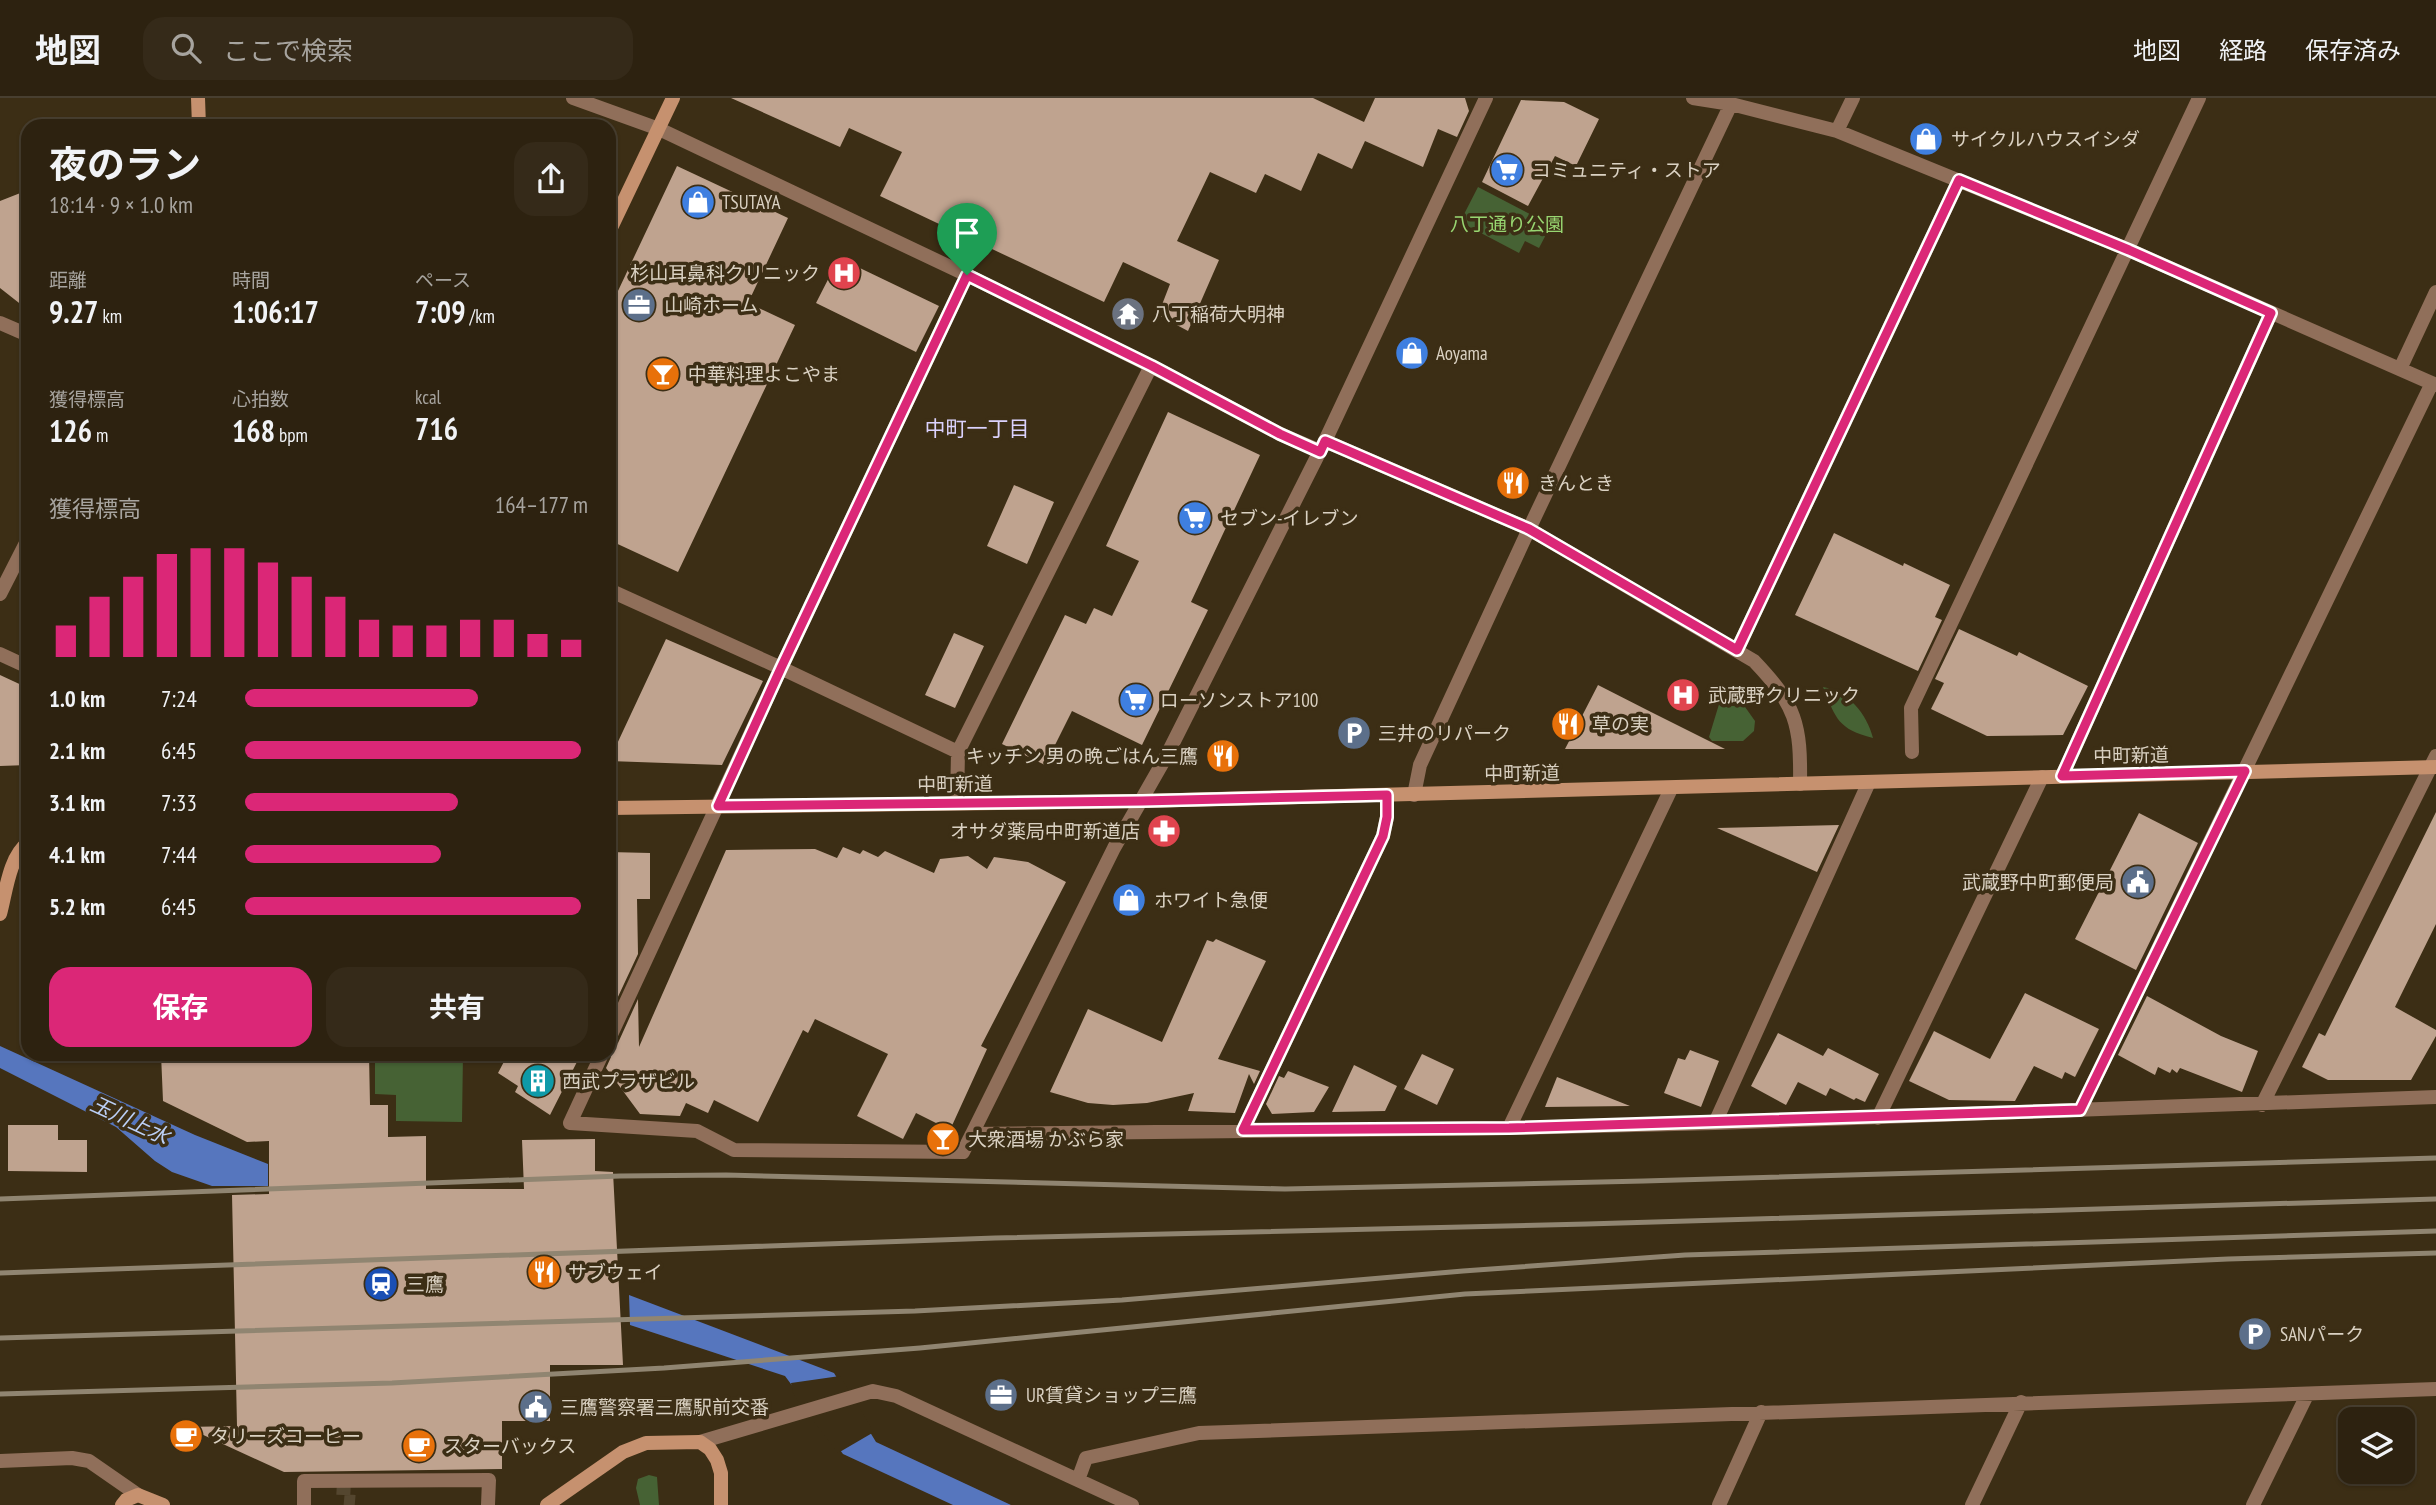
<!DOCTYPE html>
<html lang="ja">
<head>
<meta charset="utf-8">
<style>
	body { margin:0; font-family:"PT Sans Narrow","Noto Sans JP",sans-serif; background:#352a19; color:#f1f3f6; height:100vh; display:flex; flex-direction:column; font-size:26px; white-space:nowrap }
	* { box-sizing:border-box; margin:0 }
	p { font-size:23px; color:#a7a49f }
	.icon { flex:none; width:38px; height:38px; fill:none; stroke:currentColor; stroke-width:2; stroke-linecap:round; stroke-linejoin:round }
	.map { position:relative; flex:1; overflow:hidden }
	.panel { position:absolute; left:21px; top:21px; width:595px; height:942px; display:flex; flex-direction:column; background:#2d2210; border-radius:21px; box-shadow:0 2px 5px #0004,0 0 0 2px #483f30 }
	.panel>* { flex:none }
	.tools { position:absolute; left:2338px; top:1309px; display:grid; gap:14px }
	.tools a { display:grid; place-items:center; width:77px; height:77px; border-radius:14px; background:#2d2210; box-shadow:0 2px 5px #0004,0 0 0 2px #483f30; font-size:35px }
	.pin { position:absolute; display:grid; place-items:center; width:60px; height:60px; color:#fff; margin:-72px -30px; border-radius:50% 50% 50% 0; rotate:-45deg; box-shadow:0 0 7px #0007 }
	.pin .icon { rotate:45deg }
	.round { display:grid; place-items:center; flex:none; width:74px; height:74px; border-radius:21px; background:#352a19 }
	.overview { display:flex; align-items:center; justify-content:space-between; height:119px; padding:0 28px }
	h1 { font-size:38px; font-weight:700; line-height:52px }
	.stats { display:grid; grid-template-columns:repeat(3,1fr); gap:10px; height:119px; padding:7px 28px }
	.stats div { display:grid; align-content:center }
	.stats b { font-size:30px; font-weight:700 }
	.stats small { font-size:19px; font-weight:400 }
	.stats p { font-size:19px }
	.chart { height:196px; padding:14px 28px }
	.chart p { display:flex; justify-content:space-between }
	.chart svg { width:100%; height:126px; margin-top:7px; stroke:#db2777; stroke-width:6 }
	.button { display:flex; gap:14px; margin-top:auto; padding:14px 28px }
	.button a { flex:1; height:80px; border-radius:21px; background:#db2777; color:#fff; font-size:28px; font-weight:700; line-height:80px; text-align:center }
	.button a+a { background:#352a19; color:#f1f3f6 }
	ul { padding:0 28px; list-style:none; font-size:23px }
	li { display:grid; grid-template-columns:112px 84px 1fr; align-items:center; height:52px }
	li i { height:18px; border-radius:9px; background:#db2777 }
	header { display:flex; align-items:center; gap:42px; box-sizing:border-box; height:98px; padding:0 35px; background:#2d2210; border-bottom:2px solid #483f30 }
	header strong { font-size:33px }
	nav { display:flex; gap:38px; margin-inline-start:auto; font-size:24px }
	.search { width:490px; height:63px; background:#352a19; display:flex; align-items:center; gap:18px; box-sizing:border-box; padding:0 24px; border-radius:21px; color:#a7a49f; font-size:26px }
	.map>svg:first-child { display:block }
	.green { fill:#466234 }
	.water { fill:#5676be }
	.pier { fill:#3c2e15 }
	.building { fill:#bfa38f }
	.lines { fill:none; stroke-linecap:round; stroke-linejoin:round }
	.street-tunnel { stroke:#54462f; stroke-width:14; stroke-dasharray:14 7; stroke-linecap:butt }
	.street { stroke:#906f5a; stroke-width:14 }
	.secondary { stroke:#c6916f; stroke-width:14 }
	.rail { stroke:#908571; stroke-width:5 }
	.route-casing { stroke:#fff; stroke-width:14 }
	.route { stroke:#db2777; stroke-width:9 }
	.labels { text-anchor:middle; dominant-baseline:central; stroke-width:7; stroke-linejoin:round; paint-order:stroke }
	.poi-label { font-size:19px; fill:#dad1c2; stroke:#3c2e15; text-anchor:start }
	.park-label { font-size:19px; fill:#98d671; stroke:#3c2e15 }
	.street-label { font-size:19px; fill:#dad1c2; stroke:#3c2e15 }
	.neighbourhood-label { font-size:21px; fill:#dbd2fd; stroke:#3c2e15 }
	.water-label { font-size:21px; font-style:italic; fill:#bbcff6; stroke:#3c2e15 }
</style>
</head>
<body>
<header>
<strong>地図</strong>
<div class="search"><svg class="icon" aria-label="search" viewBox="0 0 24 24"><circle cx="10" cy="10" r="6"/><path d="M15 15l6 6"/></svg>ここで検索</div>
<nav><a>地図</a><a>経路</a><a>保存済み</a></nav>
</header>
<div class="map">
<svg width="2436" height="1407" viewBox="0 0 2436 1407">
	<rect width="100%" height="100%" fill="#3c2e15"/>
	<path class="green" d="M1478 89 1551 127 1539 150 1525 143 1519 155 1460 124Z
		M1823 589C1848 593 1867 616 1873 640 1838 631 1836 621 1823 589Z
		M1724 598 1738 599 1755 623 1754 633 1743 643H1712L1709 639 1720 603Z
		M375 956H463L462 1024 396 1023V997L375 996Z
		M649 1377 657 1379 659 1407H640L636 1390 638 1381Z"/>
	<path class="water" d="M0 948 195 1037 268 1066V1088H212L172 1074 155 1063 116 1029 0 970Z
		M629 1197 834 1275 876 1344 1011 1407H953L843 1356 785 1278 630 1227Z"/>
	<path class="pier" d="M840 1278 874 1334 838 1355 798 1303 793 1295 791 1285Z"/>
	<path class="building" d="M731 0H1313L1364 24 1375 0H1465L1469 13 1457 39 1438 31 1423 69 1365 43 1352 71 1318 55 1301 93 1265 76 1256 95 1210 74 1177 143 1219 162 1188 233 1158 217 1170 186 1123 164 1104 204 880 98 902 54 849 30 840 49Z
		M1521 2 1564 4 1599 21 1576 68 1555 58 1528 108 1482 84Z
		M677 68 788 120 748 205 795 227 678 474 609 442V212Z
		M28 92V212L0 190V103Z
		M839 160 939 208 916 254 816 205Z
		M1168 314 1260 357 1191 504 1208 512 1142 647 1072 613 1045 667 1002 646 1065 517 1086 526 1094 510 1112 518 1139 463 1106 448Z
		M1014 387 1054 404 1027 466 987 448Z
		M1834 435 1903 468 1904 465 1950 487 1935 519 1942 522 1918 573 1795 517Z
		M1959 531 2017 558 2019 554 2088 588 2063 637 1987 638 1931 611 1944 585 1935 581Z
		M954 535 984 548 955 610 925 597Z
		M666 541 763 583 722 667 609 663Z
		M0 577 28 590V667L0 668Z
		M1598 587 1651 614 1725 651H1565Z
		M2436 714V826L2395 909 2436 932V938L2411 982H2328L2302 969 2319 935 2325 938Z
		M2139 715 2198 745 2136 872 2075 841Z
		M1839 727 1817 774 1717 730Z
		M843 749 860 756 863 752 878 759 885 753 934 775 940 761 968 758 987 771 994 759 1028 764 1066 784 981 948 987 951 950 1032 916 1015 903 1041 857 1018 888 956 815 921 808 935 803 932 758 1024 714 1002 708 1015 686 1005 680 1018 640 1016 606 970 611 959 610 950 618 945 638 901 639 949 726 752 815 751 837 760Z
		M609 754 650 755V801H637L638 856 609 918Z
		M1216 841 1266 863 1218 961 1260 973 1254 986 1249 976 1235 1015 1188 1013 1194 995 1147 1005 1113 1007 1088 1005 1050 994 1088 911 1162 944 1207 842 1213 844Z
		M2025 895 2099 931 2075 979 2065 974 2062 981 2034 968 2015 1003 1949 1002 1909 983 1934 933 1990 961Z
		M2147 898 2221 938 2258 953 2242 994 2180 970 2177 975 2172 971 2170 975 2158 969 2155 977 2118 957Z
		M1778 935 1823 958 1828 950 1879 976 1865 1004 1856 1000 1854 1002 1830 990 1826 998 1798 984 1786 1007 1751 988Z
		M1690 952 1719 963 1701 1009 1664 995 1678 960 1685 962Z
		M161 956H369L370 1007H388V1039L426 1038V1091H524L522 1042 595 1041V1073L613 1074 623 1267H550V1323H502V1371L284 1374 186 1329 237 1328 232 1097 269 1096V1043L247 1044 163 1003Z
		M508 956H581L550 1017 515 994 518 988 498 975Z
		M1422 956 1454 971 1437 1007 1404 991Z
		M1354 967 1397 988 1385 1013 1332 1014Z
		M1288 973 1329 989 1314 1014 1272 1016 1266 1006 1279 978 1284 980Z
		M1557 979 1630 1008H1629L1545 1009Z
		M8 1027H58V1042H87V1074L8 1073Z"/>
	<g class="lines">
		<path class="street-tunnel" d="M344 1383 343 1403 355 1404"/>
		<path class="street" d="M573 0 659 31 967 177 1151 268 1280 336 1320 353
			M1693 0 1731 6 1837 33 2129 152 2436 287
			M1837 33 1853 0
			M0 225 28 237
			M2400 271 2436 194
			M1325 343 1529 431 1754 563C1796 607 1801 626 1800 686
			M609 492 781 570 958 654
			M0 496 28 441
			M1737 552 1959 82
			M0 556 28 569
			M1912 654 1911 610 2199 0
			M2062 678 2271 215
			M1414 697 1420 667 1529 431 1731 6
			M957 705 958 654 1151 268
			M609 941 781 570 967 177
			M602 956 570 1025 697 1033 734 1052 963 1054 972 1036 1509 1030 1715 1025 2436 999
			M2262 1007 2436 658
			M2080 1012 2432 285
			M1878 1020 2042 679
			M1715 1025 1869 684
			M1509 1030 1671 691
			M1243 1032 1383 738 1387 719V697
			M972 1036 1114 750 1167 657 1325 343 1486 0
			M700 1344 873 1293 896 1298 1132 1407
			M0 1363 72 1360 89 1363 138 1397
			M1078 1382 1086 1360 1199 1335 2436 1291
			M304 1407V1383L489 1382 488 1407
			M1719 1407 1761 1314
			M1972 1407 2021 1304
			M2253 1407 2307 1297"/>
		<path class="secondary" d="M198 0 199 28
			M609 134 673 0
			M609 710 1142 703 2436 669
			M0 816C6 794 9 759 28 745
			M122 1407 126 1402 138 1397 163 1407
			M547 1407 623 1354 646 1345 700 1344 710 1351 717 1362 721 1375V1407"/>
		<path class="rail" d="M0 1101 620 1078 726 1077 1285 1091 1644 1083 2436 1060
			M0 1175 995 1140 1587 1126 2436 1101
			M0 1240 915 1213 1122 1202 1463 1173 1685 1157 2436 1133
			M0 1296 392 1285 664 1270 920 1250 1465 1196 2228 1161 2436 1155"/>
	</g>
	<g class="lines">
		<g class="route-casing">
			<path id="route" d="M1959 82 2129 152 2271 215 2062 678 2245 673 2080 1012 1509 1030 1243 1032 1383 738 1387 719V697L1142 703 718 708 781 570 967 177 1152 268 1280 336 1320 354 1325 343 1529 431 1737 552Z"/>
		</g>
		<use href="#route" class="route"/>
	</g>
	<defs>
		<g id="shop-disc" transform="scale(1.75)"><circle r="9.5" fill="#3f7fe0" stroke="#3c2e15"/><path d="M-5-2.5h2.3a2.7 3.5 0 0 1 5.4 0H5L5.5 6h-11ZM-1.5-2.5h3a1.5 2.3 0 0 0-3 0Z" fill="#fff"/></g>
		<g id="supermarket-disc" transform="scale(1.75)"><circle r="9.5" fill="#3f7fe0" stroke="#3c2e15"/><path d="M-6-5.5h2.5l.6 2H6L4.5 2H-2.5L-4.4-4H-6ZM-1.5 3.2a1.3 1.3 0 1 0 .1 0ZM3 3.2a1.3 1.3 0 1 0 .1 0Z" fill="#fff"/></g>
		<g id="hospital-disc" transform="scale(1.75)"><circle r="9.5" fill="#e0444e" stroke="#3c2e15"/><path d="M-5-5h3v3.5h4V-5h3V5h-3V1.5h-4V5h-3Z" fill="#fff"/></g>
		<g id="office-disc" transform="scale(1.75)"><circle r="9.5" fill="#5c6f8a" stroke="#3c2e15"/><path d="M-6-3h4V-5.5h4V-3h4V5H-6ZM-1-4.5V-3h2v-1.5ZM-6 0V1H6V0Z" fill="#fff"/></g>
		<g id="temple-disc" transform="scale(1.75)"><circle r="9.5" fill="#6b7280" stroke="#3c2e15"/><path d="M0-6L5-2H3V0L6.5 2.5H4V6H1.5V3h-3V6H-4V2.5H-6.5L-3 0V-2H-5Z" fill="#fff"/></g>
		<g id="bar-disc" transform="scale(1.75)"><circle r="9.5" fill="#e8710a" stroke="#3c2e15"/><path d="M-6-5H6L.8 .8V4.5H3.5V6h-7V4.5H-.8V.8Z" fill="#fff"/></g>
		<g id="restaurant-disc" transform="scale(1.75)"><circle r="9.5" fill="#e8710a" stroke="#3c2e15"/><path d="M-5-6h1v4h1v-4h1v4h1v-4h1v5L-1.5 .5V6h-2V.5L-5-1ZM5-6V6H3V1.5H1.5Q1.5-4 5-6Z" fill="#fff"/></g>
		<g id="parking-disc" transform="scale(1.75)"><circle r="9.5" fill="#5c6f8a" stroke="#3c2e15"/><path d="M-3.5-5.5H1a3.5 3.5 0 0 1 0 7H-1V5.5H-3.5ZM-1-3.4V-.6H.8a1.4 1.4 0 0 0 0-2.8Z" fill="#fff"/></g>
		<g id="pharmacy-disc" transform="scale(1.75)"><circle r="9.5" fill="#e0444e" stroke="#3c2e15"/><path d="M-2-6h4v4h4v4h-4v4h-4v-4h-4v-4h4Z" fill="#fff"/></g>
		<g id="civic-disc" transform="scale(1.75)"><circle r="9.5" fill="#5c6f8a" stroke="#3c2e15"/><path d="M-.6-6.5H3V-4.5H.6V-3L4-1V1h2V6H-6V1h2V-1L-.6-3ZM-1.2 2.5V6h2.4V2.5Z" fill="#fff"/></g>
		<g id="building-disc" transform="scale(1.75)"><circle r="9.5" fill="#0f9aa8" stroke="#3c2e15"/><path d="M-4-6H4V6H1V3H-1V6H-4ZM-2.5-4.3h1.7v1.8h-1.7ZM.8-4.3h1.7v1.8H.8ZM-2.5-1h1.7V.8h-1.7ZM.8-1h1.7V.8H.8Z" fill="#fff"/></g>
		<g id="station-disc" transform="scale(1.75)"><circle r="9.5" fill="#1a4fb4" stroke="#3c2e15"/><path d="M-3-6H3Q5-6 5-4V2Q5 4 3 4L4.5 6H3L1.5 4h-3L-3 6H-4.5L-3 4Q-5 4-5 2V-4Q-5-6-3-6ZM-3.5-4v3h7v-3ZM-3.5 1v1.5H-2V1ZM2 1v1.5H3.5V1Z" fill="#fff"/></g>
		<g id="cafe-disc" transform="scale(1.75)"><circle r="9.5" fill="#e8710a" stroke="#3c2e15"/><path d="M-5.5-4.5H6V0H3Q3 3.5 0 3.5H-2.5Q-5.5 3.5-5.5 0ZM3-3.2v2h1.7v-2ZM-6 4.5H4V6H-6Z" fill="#fff"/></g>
	</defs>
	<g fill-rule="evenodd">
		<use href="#shop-disc" x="1926" y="41"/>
		<use href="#supermarket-disc" x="1507" y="72"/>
		<use href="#shop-disc" x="698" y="104"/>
		<use href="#hospital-disc" x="844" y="175"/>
		<use href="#office-disc" x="639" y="207"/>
		<use href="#temple-disc" x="1128" y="216"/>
		<use href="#shop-disc" x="1412" y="255"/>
		<use href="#bar-disc" x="663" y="276"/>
		<use href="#restaurant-disc" x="1513" y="385"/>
		<use href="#supermarket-disc" x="1195" y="420"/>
		<use href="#hospital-disc" x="1683" y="597"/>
		<use href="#supermarket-disc" x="1136" y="602"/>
		<use href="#restaurant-disc" x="1568" y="626"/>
		<use href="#parking-disc" x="1354" y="635"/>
		<use href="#restaurant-disc" x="1223" y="658"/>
		<use href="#pharmacy-disc" x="1164" y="733"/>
		<use href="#civic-disc" x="2138" y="784"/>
		<use href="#shop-disc" x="1129" y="802"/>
		<use href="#building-disc" x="538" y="983"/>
		<use href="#bar-disc" x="943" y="1041"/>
		<use href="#restaurant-disc" x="544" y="1174"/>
		<use href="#station-disc" x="381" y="1186"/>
		<use href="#parking-disc" x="2255" y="1236"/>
		<use href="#office-disc" x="1001" y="1297"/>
		<use href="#civic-disc" x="536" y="1309"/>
		<use href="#cafe-disc" x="186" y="1338"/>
		<use href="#cafe-disc" x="419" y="1348"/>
	</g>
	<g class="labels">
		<g class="poi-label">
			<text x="1951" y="41">サイクルハウスイシダ</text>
			<text x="1532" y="72">コミュニティ・ストア</text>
			<text x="722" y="104">TSUTAYA</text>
			<text x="820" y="175" text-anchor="end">杉山耳鼻科クリニック</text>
			<text x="664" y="207">山崎ホーム</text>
			<text x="1152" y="216">八丁稲荷大明神</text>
			<text x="1436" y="255">Aoyama</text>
			<text x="688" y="276">中華料理よこやま</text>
			<text x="1538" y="385">きんとき</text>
			<text x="1220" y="420">セブン-イレブン</text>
			<text x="1708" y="597">武蔵野クリニック</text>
			<text x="1160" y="602">ローソンストア100</text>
			<text x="1592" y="626">草の実</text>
			<text x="1378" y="635">三井のリパーク</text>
			<text x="1198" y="658" text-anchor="end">キッチン 男の晩ごはん三鷹</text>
			<text x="1140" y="733" text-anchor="end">オサダ薬局中町新道店</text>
			<text x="2114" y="784" text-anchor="end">武蔵野中町郵便局</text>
			<text x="1154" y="802">ホワイト急便</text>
			<text x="562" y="983">西武プラザビル</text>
			<text x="968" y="1041">大衆酒場 かぶら家</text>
			<text x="568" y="1174">サブウェイ</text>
			<text x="406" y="1186">三鷹</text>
			<text x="2280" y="1236">SANパーク</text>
			<text x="1026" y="1297">UR賃貸ショップ三鷹</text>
			<text x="560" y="1309">三鷹警察署三鷹駅前交番</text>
			<text x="210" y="1338">タリーズコーヒー</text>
			<text x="444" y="1348">スターバックス</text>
		</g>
		<g class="park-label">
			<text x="1507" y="126">八丁通り公園</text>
		</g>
		<g class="street-label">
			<text transform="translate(2131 657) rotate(-1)">中町新道</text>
			<text transform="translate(1522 675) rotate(-1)">中町新道</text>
			<text transform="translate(955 686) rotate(-1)">中町新道</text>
		</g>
		<g class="neighbourhood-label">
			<text x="977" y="330">中町一丁目</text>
		</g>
		<g class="water-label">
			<text transform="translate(130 1022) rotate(25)">玉川上水</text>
		</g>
	</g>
</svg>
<div class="tools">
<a><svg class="icon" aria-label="layers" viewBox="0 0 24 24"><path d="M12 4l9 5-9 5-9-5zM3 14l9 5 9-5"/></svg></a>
</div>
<div class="pin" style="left:967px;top:177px;background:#1e9e55"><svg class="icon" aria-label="arrive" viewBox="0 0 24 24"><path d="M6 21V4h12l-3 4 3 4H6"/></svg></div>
<section class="panel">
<div class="overview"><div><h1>夜のラン</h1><p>18:14 · 9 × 1.0 km</p></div><a class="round"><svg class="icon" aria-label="share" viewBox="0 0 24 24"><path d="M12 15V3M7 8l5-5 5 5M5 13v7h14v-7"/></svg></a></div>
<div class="stats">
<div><p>距離</p><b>9.27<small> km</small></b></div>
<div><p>時間</p><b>1:06:17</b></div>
<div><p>ペース</p><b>7:09<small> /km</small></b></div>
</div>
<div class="stats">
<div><p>獲得標高</p><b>126<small> m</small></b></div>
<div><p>心拍数</p><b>168<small> bpm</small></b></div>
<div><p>kcal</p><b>716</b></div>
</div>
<div class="chart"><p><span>獲得標高</span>164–177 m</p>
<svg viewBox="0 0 160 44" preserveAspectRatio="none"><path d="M5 44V33M15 44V23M25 44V16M35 44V8M45 44V6M55 44V6M65 44V11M75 44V16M85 44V23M95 44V31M105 44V33M115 44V33M125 44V31M135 44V31M145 44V36M155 44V38"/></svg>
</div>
<ul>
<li><b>1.0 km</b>7:24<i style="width:68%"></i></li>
<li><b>2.1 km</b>6:45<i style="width:98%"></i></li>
<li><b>3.1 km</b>7:33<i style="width:62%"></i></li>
<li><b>4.1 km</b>7:44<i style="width:57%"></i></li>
<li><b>5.2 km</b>6:45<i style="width:98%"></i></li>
</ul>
<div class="button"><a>保存</a><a>共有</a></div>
</section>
</div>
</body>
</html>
